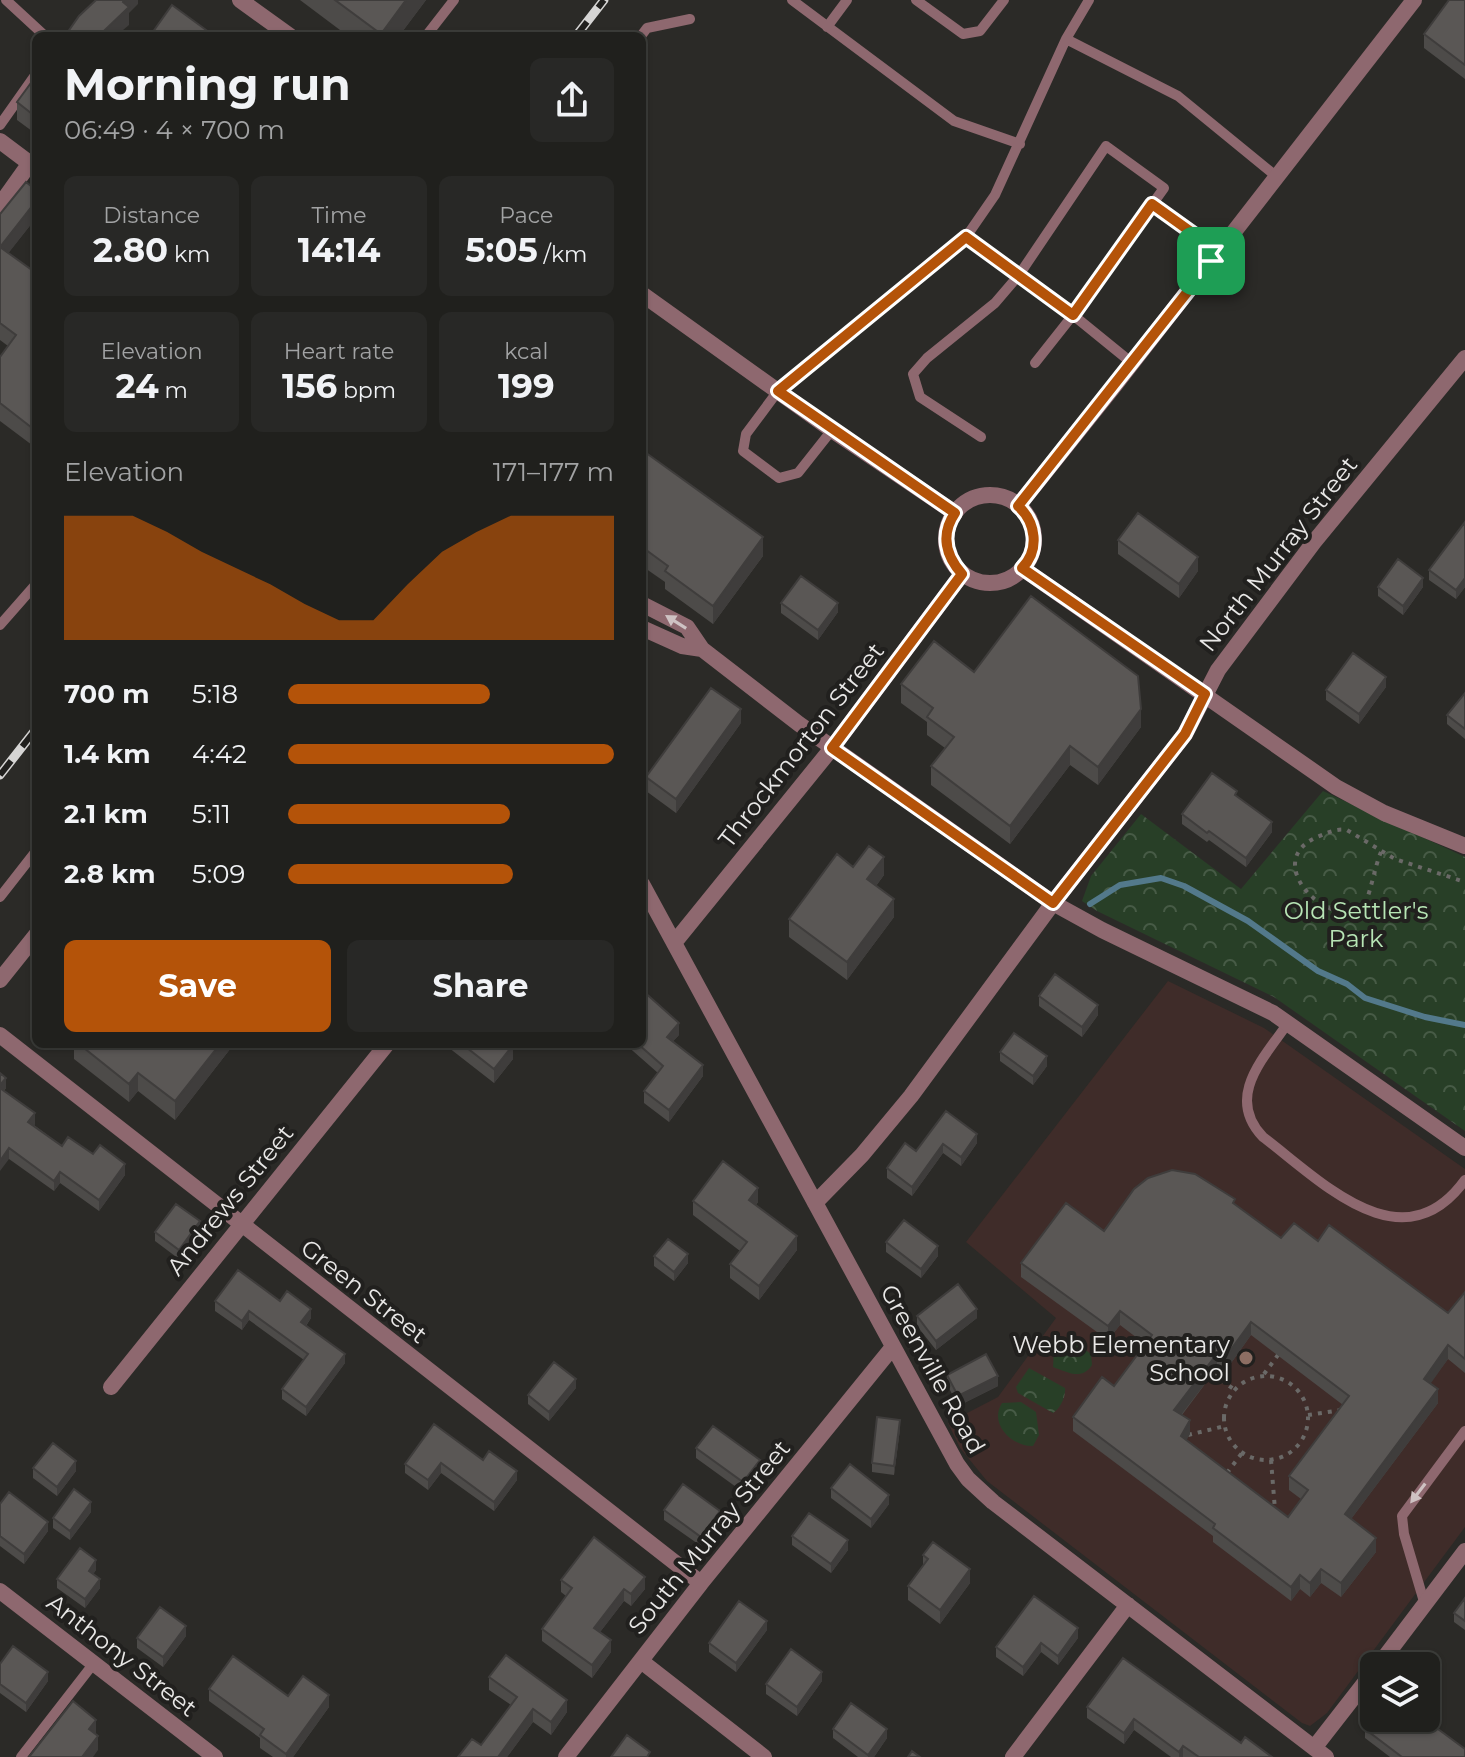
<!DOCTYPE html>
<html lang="en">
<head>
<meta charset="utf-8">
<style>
	body { margin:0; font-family:Montserrat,sans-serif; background:#282826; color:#f1f3f6; height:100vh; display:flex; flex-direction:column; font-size:30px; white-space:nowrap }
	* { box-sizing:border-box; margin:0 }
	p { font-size:26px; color:#a2a3a4 }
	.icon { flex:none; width:44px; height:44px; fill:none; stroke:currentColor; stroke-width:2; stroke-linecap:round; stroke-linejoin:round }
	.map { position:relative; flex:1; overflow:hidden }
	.drawer { position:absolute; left:32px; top:32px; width:614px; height:1016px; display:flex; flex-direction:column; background:#20201d; border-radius:12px; box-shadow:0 2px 6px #0004,0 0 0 2px #3d3e3b }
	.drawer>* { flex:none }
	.controls { position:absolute; left:1360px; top:1652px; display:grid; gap:16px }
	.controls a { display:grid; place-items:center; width:80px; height:80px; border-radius:12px; background:#20201d; box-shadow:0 2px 6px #0004,0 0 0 2px #3d3e3b; font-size:40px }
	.pin { position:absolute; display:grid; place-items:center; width:68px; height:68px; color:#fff; margin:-34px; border-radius:16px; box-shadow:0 4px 12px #0006 }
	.round { display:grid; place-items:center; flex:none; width:84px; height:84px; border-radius:12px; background:#282826 }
	.headline { display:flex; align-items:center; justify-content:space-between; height:136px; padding:0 32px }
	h1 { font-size:44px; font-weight:700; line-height:60px }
	.figures { display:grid; grid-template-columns:repeat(3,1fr); gap:12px; height:136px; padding:8px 32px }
	.figures div { display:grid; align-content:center; border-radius:12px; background:#282826; text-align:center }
	.figures b { font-size:34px; font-weight:700 }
	.figures small { font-size:22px; font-weight:400 }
	.figures p { font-size:22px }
	.chart { height:224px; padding:16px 32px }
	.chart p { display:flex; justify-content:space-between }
	.chart svg { width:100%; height:144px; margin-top:8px; fill:#b45309; opacity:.7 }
	.cta { display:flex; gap:16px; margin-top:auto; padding:16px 32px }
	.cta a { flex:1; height:92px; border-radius:12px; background:#b45309; color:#fff; font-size:32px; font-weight:700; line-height:92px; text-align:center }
	.cta a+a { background:#282826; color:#f1f3f6 }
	ul { padding:0 32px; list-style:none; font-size:26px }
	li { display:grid; grid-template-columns:128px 96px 1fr; align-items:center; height:60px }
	li i { height:20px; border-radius:10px; background:#b45309 }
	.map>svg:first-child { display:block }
	.education { fill:#3f2c29 }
	.park { fill:url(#park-crowns) }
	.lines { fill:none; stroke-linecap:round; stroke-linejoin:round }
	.stream { stroke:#53798b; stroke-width:6 }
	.path { stroke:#6a6967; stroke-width:4; stroke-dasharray:4 6; stroke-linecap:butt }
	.lane { stroke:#8e686f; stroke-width:10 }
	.street { stroke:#8e686f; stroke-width:16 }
	.rail-casing { stroke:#d6d5d4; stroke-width:9 }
	.rail { stroke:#21201e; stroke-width:6; stroke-dasharray:18; stroke-linecap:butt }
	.wall { fill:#4d4b49; fill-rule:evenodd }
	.shaded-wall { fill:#3f3d3c }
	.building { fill:#5a5755; stroke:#3f3d3c; stroke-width:2; fill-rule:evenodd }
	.oneway { fill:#cec2c3 }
	.route-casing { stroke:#fff; stroke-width:16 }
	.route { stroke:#b45309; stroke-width:10 }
	.education-dot { fill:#8d6e63; stroke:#21201e; stroke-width:3 }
	.labels { text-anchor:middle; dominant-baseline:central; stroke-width:8; stroke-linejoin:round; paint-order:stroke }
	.street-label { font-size:24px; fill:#e9e8e7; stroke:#21201e }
	.park-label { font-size:24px; fill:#b7e5b5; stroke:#21201e }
	.poi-label { font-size:24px; fill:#e9e8e7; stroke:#21201e; text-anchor:end }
</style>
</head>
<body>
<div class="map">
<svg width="1465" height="1757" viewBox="0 0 1465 1757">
	<defs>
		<pattern id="park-crowns" width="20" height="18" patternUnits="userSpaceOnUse" patternTransform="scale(2)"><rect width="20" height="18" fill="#283f27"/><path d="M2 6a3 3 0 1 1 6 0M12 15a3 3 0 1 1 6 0" fill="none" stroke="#475b46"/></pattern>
	</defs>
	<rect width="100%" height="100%" fill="#2b2a27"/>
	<path class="education" d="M1168 981 1264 1028 1465 1169V1527L1327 1713 1310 1726 1302 1723 987 1481 960 1448 948 1423 998 1397 1056 1318 966 1242Z"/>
	<path class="park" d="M1323 791 1465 857V1131L1274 997 1097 911 1082 901 1091 876 1141 814 1241 889Z
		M1069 1338 1091 1354 1092 1365C1082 1381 1067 1372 1053 1367L1054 1349 1060 1340Z
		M1029 1368 1065 1388C1066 1397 1060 1409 1053 1413L1018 1393 1016 1387Z
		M1021 1402 1036 1412 1039 1435 1033 1446C1014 1447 988 1425 1002 1403Z"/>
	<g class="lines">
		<path class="stream" d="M1090 904 1120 885 1161 878 1184 886 1248 921 1318 971 1347 984 1365 998 1425 1017 1465 1025"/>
		<path class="path" d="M1381 852C1375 865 1369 901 1363 906 1333 933 1258 863 1317 837 1327 833 1336 828 1347 830L1395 859 1465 882
			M1213 1374 1235 1390
			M1264 1374 1278 1355
			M1224 1418a42 42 0 1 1 84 0a42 42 0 1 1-84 0Z
			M1308 1415 1341 1410
			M1188 1435 1225 1426
			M1271 1460 1275 1510
			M1227 1473 1242 1453"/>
		<path class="lane" d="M6 0 45 36
			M792 0 954 121 1020 144
			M916 0 963 34 980 31 1004 0
			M827 27 847 0
			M426 36 454 0
			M641 36 647 28 690 19
			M1066 39 1178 96 1277 177
			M0 125 36 74
			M1152 204 1219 252
			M966 237 1073 315 1132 363
			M832 430 798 473 779 478 743 451 746 434 778 391 966 237 995 195 1066 39 1089 0
			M981 437 920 397 913 374 927 358 995 303 1019 275 1106 146 1164 188 1073 315 1035 363
			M0 625 36 584
			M0 897 36 851
			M1288 1023C1263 1059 1225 1097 1263 1137 1320 1180 1402 1267 1465 1180
			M1425 1605 1404 1534 1402 1516 1465 1431
			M21 1757 94 1663"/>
		<path class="street" d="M240 0 290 36
			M0 141 36 168
			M0 205 30 163
			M642 294 832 430 955 513
			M946 539a44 44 0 1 1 88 0a44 44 0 1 1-88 0Z
			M1018 506 1115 385 1414 0
			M1022 568 1336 787 1384 813 1465 846
			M642 604 687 627 702 649 799 724 1053 903 1102 930 1273 1013 1465 1148
			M642 628 682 646 702 649
			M642 884 957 1464 968 1479 993 1502 1326 1757
			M674 943 832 748 962 574
			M0 980 36 935
			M0 1035 701 1583
			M815 1203 862 1155 911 1096 1053 903 1185 734 1218 670 1314 542 1465 358
			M111 1387 387 1044
			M0 1591 215 1757
			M641 1661 764 1757
			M1378 1666 1465 1551
			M1314 1748 1374 1671
			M566 1757 701 1583 892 1348
			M1013 1757 1128 1605"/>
		<g class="rail-casing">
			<path id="rail" d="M576 36 604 0
				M0 775 36 729"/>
		</g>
		<use href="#rail" class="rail"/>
	</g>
	<path class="wall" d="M300 0H426L399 36H348Z
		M1465 0V79L1424 48V34Z
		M36 76V134L17 120V102Z
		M0 214 36 218 8 253 36 273V448L0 421V357L8 346 0 340Z
		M642 450 763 556 713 624 665 589V582L642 566Z
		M1465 522V587L1456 599 1429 580V570Z
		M1118 540 1198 571 1179 598 1118 554Z
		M1378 587H1423L1403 615 1378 596Z
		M781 603 838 612 818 640 781 613Z
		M974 672 1141 727 1098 785 1070 765 1010 844 931 785V766L945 748 927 735V722L901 703V684Z
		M1386 687 1359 724 1326 700V690Z
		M1465 693V739L1447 724V715Z
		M741 723 676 813 646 791V777Z
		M1237 797 1272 832 1246 867 1209 840 1207 842 1182 824V814Z
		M853 867 884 875 876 886 894 917 847 980 789 937V919Z
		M36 980V1007L32 1004V986Z
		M1039 996 1098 1015 1082 1037 1039 1006Z
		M679 1035 673 1041 703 1076 669 1122 644 1103V1091L658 1073 625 1044H642Z
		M74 1044H234L175 1120 138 1091 129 1102 74 1059Z
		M444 1044H512L513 1059 494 1083Z
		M1000 1052 1047 1066 1033 1085 1000 1061Z
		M0 1073 6 1088 4 1091 35 1124 34 1125 62 1146 125 1175 99 1211 60 1183 54 1191 9 1159Z
		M946 1111 977 1143 961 1166 943 1153 912 1196 887 1178V1168L916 1151Z
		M693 1201 758 1202 756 1205 797 1250 759 1300 730 1278V1264L740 1251 693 1215Z
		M1235 1204 1281 1238 1318 1241 1448 1313 1465 1292V1373L1448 1359 1430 1383 1438 1403 1351 1519 1376 1552 1341 1597 1321 1583 1310 1597 1300 1589 1291 1601 1213 1542V1536L1073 1431V1417L1114 1386 1145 1344 1120 1325 1108 1340 1021 1277V1263L1104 1231ZM1251 1335 1343 1405 1289 1476V1490L1301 1499 1288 1517 1186 1440 1190 1434 1182 1415 1217 1368 1224 1373Z
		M200 1231 179 1259 155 1241V1232Z
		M886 1242 938 1256 921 1278 886 1252Z
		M654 1256 688 1263 674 1281 654 1266Z
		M215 1301H280L311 1318 306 1326 345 1363 306 1416 282 1399V1389L304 1360 249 1320 242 1330 215 1311Z
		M917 1316 977 1318 936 1350 917 1326Z
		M947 1375 998 1386 958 1406 947 1384Z
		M576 1388 549 1421 528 1404V1395Z
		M900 1429 894 1475 872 1472V1463Z
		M696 1448 760 1469 743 1492 696 1458Z
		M483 1460 517 1480 494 1511 441 1473 428 1490 405 1473V1464Z
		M33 1468 76 1471 57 1496 33 1478Z
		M831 1488 889 1504 871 1528 831 1498Z
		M0 1504 48 1531 24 1564 0 1546Z
		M664 1510 720 1520 701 1546 664 1520Z
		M91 1512 70 1540 53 1528V1518Z
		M792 1536 848 1550 831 1573 792 1545Z
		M923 1555 970 1583 940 1624 908 1600V1586L923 1566Z
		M96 1570 93 1574 100 1588 85 1608 57 1588V1579Z
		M561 1580 645 1589 631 1606 624 1601 600 1632 611 1652 592 1678 542 1641V1629L566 1596 561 1592Z
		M1465 1598V1630L1454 1622V1613Z
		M767 1630 736 1672 709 1652V1643Z
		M186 1636 163 1667 137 1648V1638Z
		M1078 1638 1058 1665 1041 1652 1023 1676 996 1657V1647Z
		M0 1664 48 1681 26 1712 0 1693Z
		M489 1677 567 1712 551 1735 533 1722 507 1757H458L481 1745 511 1705 489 1690Z
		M822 1681 797 1716 766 1694V1684Z
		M209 1689 288 1696 329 1707 293 1757H273L260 1748V1738L209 1701Z
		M1087 1707 1241 1743 1272 1757H1171L1134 1730 1124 1744 1087 1718Z
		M833 1729 887 1738 874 1757H858L833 1738Z
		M1365 1729 1465 1757H1390L1365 1738Z"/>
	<path class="shaded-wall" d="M124 0H138V4L129 13V25L116 36H104V31Z
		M406 0H426L399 36H381V34Z
		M36 201V218L0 264V247Z
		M763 537V556L713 624V606Z
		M1198 557V571L1179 598V584Z
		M1423 578V587L1403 615V606Z
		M1465 578V587L1456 599V590Z
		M838 603V612L818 640V630Z
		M1386 677V687L1359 724V714Z
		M741 709V723L676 813V799Z
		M1141 709V727L1098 785V767Z
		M1070 746V765L1010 844V826Z
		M1272 822V832L1246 867V858Z
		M884 857V875L867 898V879Z
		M894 899V917L847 980V962Z
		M1098 1005V1015L1082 1037V1027Z
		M679 1023V1035L667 1048V1037Z
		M220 1044H234L175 1120V1101Z
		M513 1045V1059L494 1083V1069Z
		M1047 1056V1066L1033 1085V1076Z
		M703 1065V1076L669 1122V1110Z
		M138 1073V1091L129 1102V1084Z
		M6 1078V1088L0 1096V1085Z
		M35 1113V1124L28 1132V1122Z
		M977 1134V1143L961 1166V1157Z
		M943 1144V1153L912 1196V1187Z
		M9 1148V1159L0 1171V1161Z
		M125 1164V1175L99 1211V1200Z
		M60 1172V1183L54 1191V1181Z
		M758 1188V1202L749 1214V1200Z
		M200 1221V1231L179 1259V1250Z
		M797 1236V1250L759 1300V1286Z
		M938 1246V1256L921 1278V1269Z
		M688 1254V1263L674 1281V1272Z
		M311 1309V1318L301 1332V1322Z
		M977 1309V1318L936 1350V1341Z
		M249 1311V1320L242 1330V1321Z
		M1120 1311V1325L1108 1340V1326Z
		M1251 1322V1335L1224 1373V1359Z
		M1448 1345V1359L1424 1393V1379Z
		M345 1354V1363L306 1416V1407Z
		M1217 1354V1368L1174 1424V1410Z
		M998 1376V1386L958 1406V1396Z
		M576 1379V1388L549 1421V1412Z
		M1438 1389V1403L1345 1527V1514Z
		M900 1420V1429L894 1475V1466Z
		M1190 1420V1434L1181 1450V1436Z
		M760 1460V1469L743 1492V1482Z
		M76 1461V1471L57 1496V1487Z
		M441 1463V1473L428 1490V1480Z
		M517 1471V1480L494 1511V1502Z
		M889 1495V1504L871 1528V1519Z
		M91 1502V1512L70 1540V1531Z
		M720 1511V1520L701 1546V1537Z
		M48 1522V1531L24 1564V1554Z
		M1376 1538V1552L1341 1597V1583Z
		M848 1540V1550L831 1573V1564Z
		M96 1560V1570L89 1580V1571Z
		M970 1569V1583L940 1624V1610Z
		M1321 1569V1583L1310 1597V1583Z
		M1300 1575V1589L1291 1601V1587Z
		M645 1577V1589L631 1606V1594Z
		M100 1579V1588L85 1608V1599Z
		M624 1589V1601L594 1640V1628Z
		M767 1621V1630L736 1672V1663Z
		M186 1626V1636L163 1667V1657Z
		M1078 1628V1638L1058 1665V1656Z
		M611 1640V1652L592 1678V1665Z
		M1041 1643V1652L1023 1676V1667Z
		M48 1672V1681L26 1712V1703Z
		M822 1672V1681L797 1716V1707Z
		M329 1695V1707L293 1757H286V1754Z
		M567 1700V1712L551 1735V1722Z
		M533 1709V1722L507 1757H498Z
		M1134 1719V1730L1124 1744V1733Z
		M96 1720V1734L89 1743V1729Z
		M887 1729V1738L874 1757H868V1755Z
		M98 1736V1750L93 1757H82Z
		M1183 1746V1757H1179V1752Z"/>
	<path class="building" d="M96 0H124L123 2 129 7 104 31 111 36H65L79 16Z
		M335 0H406L381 34Z
		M1449 0H1465V65L1424 34Z
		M172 5 213 35 212 36H150Z
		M36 76V117L17 102Z
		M26 182 36 190V201L0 247V214Z
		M0 247 36 273V431L0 403V357L16 335 0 323Z
		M642 450 763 537 713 606 665 571 668 566 642 547Z
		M1138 513 1198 557 1179 584 1118 540Z
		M1465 522V578L1456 590 1429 570Z
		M1398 559 1423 578 1403 606 1378 587Z
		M801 576 838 603 818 630 781 603Z
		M1031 596 1138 676 1141 709 1098 767 1070 746 1010 826 931 766 954 737 927 717 933 708 901 684 934 641 974 672Z
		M1353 653 1386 677 1359 714 1326 690Z
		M711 688 741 709 676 799 646 777Z
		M1465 693V729L1447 715Z
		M1212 773 1237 791 1235 795 1272 822 1246 858 1209 831 1207 833 1182 814Z
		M869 846 884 857 867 879 894 899 847 962 789 919 837 854 853 867Z
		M1055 974 1098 1005 1082 1027 1039 996Z
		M642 990 679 1023 667 1037 703 1065 669 1110 644 1091 663 1066 638 1044H642Z
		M1014 1033 1047 1056 1033 1076 1000 1052Z
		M79 1044H220L175 1101 138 1073 129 1084Z
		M462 1044H512L513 1045 494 1069Z
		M0 1073 6 1078 0 1085Z
		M0 1088 35 1113 28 1122 62 1146 68 1137 93 1154 100 1145 125 1164 99 1200 60 1172 54 1181 9 1148 0 1161Z
		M946 1111 977 1134 961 1157 943 1144 912 1187 887 1168 905 1143 916 1151Z
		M723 1161 758 1188 749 1200 797 1236 759 1286 730 1264 747 1242 693 1201Z
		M1172 1170 1195 1174 1235 1199 1233 1203 1281 1238 1294 1223 1318 1241 1329 1225 1448 1313 1465 1292V1359L1448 1345 1424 1379 1438 1389 1345 1514 1376 1538 1341 1583 1321 1569 1310 1583 1300 1575 1291 1587 1213 1528 1215 1524 1073 1417 1102 1377 1114 1386 1152 1335 1120 1311 1108 1326 1021 1263 1066 1203 1104 1231 1134 1189 1148 1178ZM1251 1322 1349 1396 1289 1476 1308 1490 1288 1517 1181 1436 1190 1420 1174 1410 1217 1354 1224 1359Z
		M176 1204 200 1221 179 1250 155 1232Z
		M904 1220 938 1246 921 1269 886 1242Z
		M668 1239 688 1254 674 1272 654 1256Z
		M238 1270 280 1301 287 1291 311 1309 301 1322 345 1354 306 1407 282 1389 308 1354 249 1311 242 1321 215 1301Z
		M958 1284 977 1309 936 1341 917 1316Z
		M986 1354 998 1376 958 1396 947 1375Z
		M554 1362 576 1379 549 1412 528 1395Z
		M877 1417 900 1420 894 1466 872 1463Z
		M434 1424 483 1460 489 1451 517 1471 494 1502 441 1463 428 1480 405 1464Z
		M713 1426 760 1460 743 1482 696 1448Z
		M53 1443 76 1461 57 1487 33 1468Z
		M850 1464 889 1495 871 1519 831 1488Z
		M683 1484 720 1511 701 1537 664 1510Z
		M74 1489 91 1502 70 1531 53 1518Z
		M9 1492 48 1522 24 1554 0 1536V1504Z
		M809 1513 848 1540 831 1564 792 1536Z
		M594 1537 645 1577 631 1594 624 1589 594 1628 611 1640 592 1665 542 1629 572 1588 561 1580Z
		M933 1542 970 1569 940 1610 908 1586 928 1559 923 1555Z
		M80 1548 96 1560 89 1571 100 1579 85 1599 57 1579Z
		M1034 1596 1078 1628 1058 1656 1041 1643 1023 1667 996 1647Z
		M1465 1598V1621L1454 1613Z
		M739 1601 767 1621 736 1663 709 1643Z
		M160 1607 186 1626 163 1657 137 1638Z
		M13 1646 48 1672 26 1703 0 1684V1664Z
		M791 1649 822 1672 797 1707 766 1684Z
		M506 1655 567 1700 551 1722 533 1709 498 1757H458L472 1739 481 1745 517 1697 489 1677Z
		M233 1656 288 1696 303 1676 329 1695 286 1754 260 1735 264 1729 209 1689Z
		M1123 1658 1241 1743 1245 1737 1272 1757H1199L1183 1746 1179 1752 1134 1719 1124 1733 1087 1707Z
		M73 1701 96 1720 89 1729 98 1736 82 1757H29Z
		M851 1703 887 1729 868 1755 833 1729Z
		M1374 1717V1718H1423L1465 1749V1757H1402L1365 1729Z
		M627 1735 650 1752 647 1757H611Z
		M912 1751 920 1757H908Z"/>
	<defs><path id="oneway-solid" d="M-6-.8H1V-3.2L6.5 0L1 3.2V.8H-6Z" transform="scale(2)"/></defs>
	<g class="oneway">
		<use href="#oneway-solid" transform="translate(676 622) rotate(-148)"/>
		<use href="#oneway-solid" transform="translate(1418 1493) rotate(127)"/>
	</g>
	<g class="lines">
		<g class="route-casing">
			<path id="route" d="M1152 204 1219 252 1018 506C1036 522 1040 550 1022 568L1205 694 1185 734 1053 903 832 748 962 574C946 556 940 535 955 513L778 391 966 237 1073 315Z"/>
		</g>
		<use href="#route" class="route"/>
	</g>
	<circle class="education-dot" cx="1246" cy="1358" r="8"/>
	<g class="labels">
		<g class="street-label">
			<text transform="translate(1278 554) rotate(-52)">North Murray Street</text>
			<text transform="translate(801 745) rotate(-52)">Throckmorton Street</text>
			<text transform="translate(230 1200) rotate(-51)">Andrews Street</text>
			<text transform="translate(364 1291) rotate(38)">Green Street</text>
			<text transform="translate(933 1369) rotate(61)">Greenville Road</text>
			<text transform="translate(709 1537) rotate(-51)">South Murray Street</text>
			<text transform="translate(122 1655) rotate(38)">Anthony Street</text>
		</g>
		<g class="park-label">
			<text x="1356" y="910">Old Settler's<tspan x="1356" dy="28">Park</tspan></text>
		</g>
		<g class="poi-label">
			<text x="1230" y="1344">Webb Elementary<tspan x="1230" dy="28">School</tspan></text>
		</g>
	</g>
</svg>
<div class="controls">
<a><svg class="icon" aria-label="layers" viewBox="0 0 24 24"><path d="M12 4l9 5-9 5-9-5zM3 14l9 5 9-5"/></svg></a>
</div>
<div class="pin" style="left:1211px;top:261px;background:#1e9e55"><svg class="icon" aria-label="arrive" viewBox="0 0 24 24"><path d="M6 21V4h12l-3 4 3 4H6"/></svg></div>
<section class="drawer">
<div class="headline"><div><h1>Morning run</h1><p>06:49 · 4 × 700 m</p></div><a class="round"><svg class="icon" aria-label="share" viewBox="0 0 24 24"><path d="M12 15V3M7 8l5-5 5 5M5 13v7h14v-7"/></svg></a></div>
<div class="figures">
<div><p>Distance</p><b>2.80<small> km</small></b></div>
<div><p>Time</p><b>14:14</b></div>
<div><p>Pace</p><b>5:05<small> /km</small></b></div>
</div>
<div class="figures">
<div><p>Elevation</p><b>24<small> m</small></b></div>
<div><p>Heart rate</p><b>156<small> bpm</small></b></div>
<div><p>kcal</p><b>199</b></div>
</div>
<div class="chart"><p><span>Elevation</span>171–177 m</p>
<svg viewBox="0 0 160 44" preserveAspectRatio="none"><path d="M0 44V6L10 6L20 6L30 11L40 17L50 22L60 27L70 33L80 38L90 38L100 27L110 17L120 11L130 6L140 6L150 6L160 6V44z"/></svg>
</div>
<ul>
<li><b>700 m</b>5:18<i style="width:62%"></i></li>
<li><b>1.4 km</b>4:42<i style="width:100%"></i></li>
<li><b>2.1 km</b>5:11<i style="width:68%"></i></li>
<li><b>2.8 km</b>5:09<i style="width:69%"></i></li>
</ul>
<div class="cta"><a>Save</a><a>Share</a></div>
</section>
</div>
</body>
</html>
